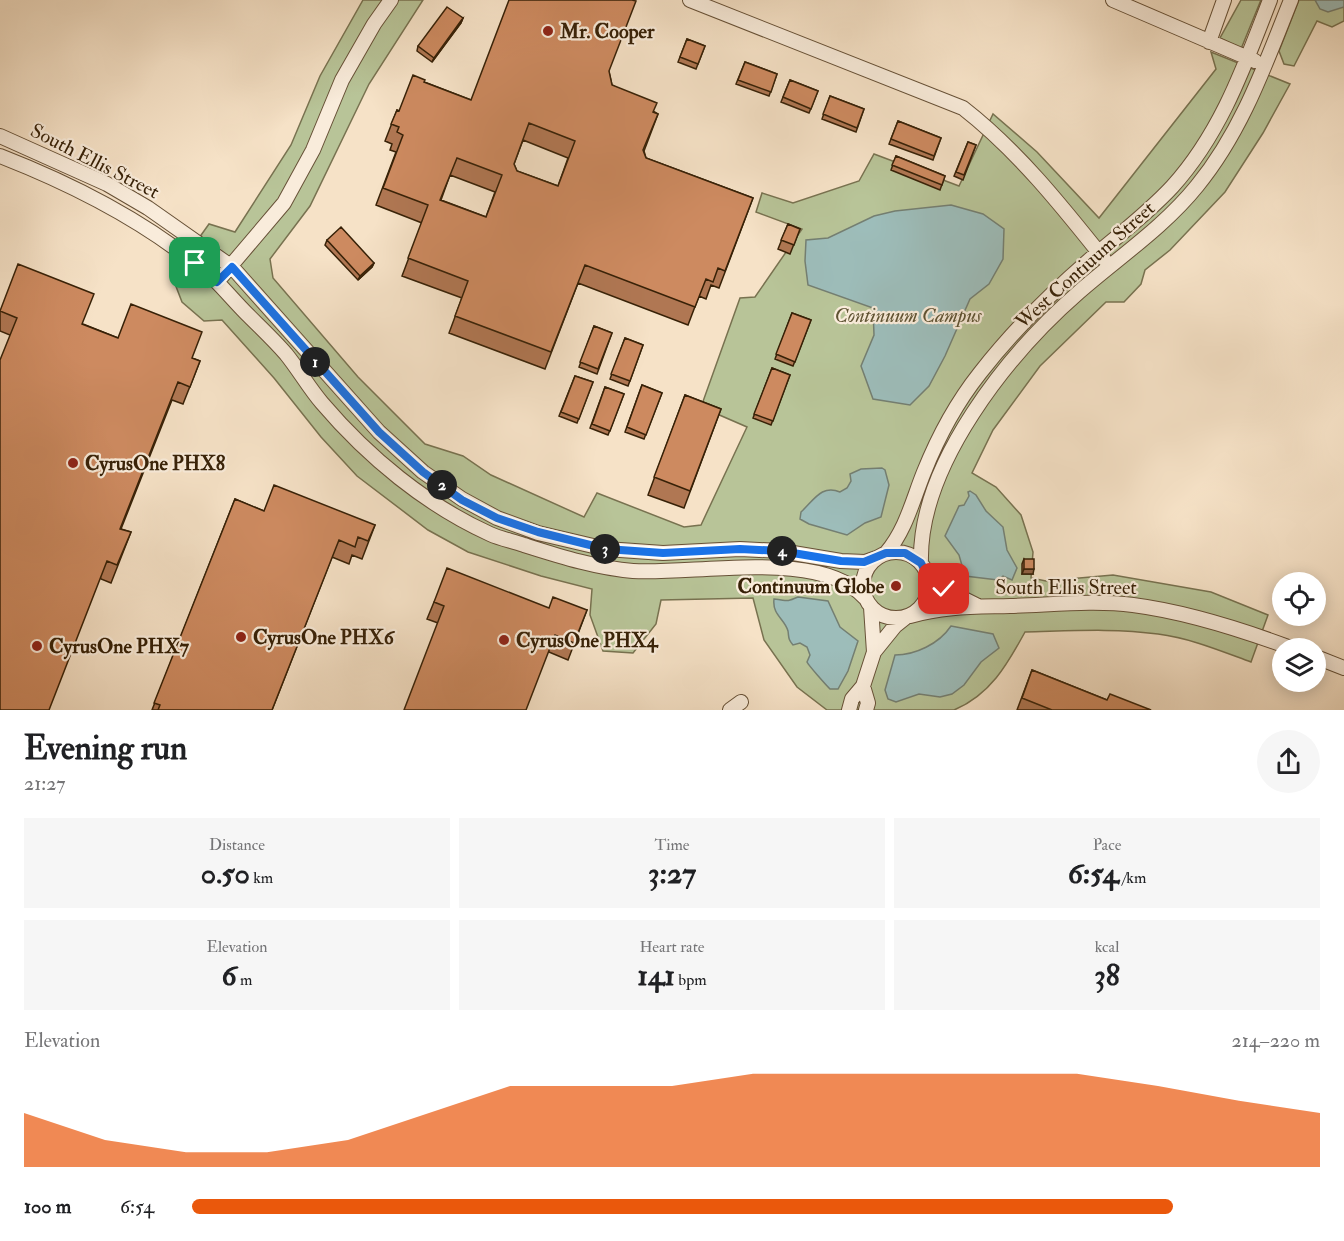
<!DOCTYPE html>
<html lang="en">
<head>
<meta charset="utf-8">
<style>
	body { margin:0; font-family:"IM FELL Double Pica",serif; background:#f6f6f6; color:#202124; height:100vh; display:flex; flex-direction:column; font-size:22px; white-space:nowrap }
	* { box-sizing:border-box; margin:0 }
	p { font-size:20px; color:#757577 }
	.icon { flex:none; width:33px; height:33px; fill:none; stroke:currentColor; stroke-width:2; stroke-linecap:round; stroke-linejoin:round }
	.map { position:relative; height:710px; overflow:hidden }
	.panel { display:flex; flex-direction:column; background:#fff; flex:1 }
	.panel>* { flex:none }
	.controls { position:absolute; left:1272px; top:572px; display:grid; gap:12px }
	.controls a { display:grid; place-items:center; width:54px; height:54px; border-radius:50%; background:#fff; box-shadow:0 3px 15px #0003; font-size:30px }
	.pin { position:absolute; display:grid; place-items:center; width:51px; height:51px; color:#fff; margin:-26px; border-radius:12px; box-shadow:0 3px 9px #0006 }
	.km { position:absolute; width:30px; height:30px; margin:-15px; border-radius:50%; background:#222; color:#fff; font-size:16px; line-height:30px; text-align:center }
	.round { display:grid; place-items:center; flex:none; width:63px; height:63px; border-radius:32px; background:#f6f6f6 }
	.headline { display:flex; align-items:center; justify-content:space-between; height:102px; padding:0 24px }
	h1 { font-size:33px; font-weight:700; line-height:45px }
	.figures { display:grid; grid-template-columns:repeat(3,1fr); gap:9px; height:102px; padding:6px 24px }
	.figures div { display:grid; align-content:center; border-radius:0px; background:#f6f6f6; text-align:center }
	.figures b { font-size:30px; font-weight:700 }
	.figures small { font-size:16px; font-weight:400 }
	.figures p { font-size:16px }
	.chart { height:168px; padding:12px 24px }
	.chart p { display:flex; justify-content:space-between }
	.chart svg { width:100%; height:108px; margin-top:6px; fill:#ea580c; opacity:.7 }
	ul { padding:0 24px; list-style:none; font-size:20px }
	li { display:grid; grid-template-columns:96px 72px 1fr; align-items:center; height:45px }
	li i { height:15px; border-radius:8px; background:#ea580c }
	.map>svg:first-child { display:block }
	.green { fill:#b8c498; stroke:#787250; stroke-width:1.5 }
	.water { fill:#9dbdba; stroke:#747f72; stroke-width:1.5 }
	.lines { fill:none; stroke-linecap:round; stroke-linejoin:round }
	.minor-casing { stroke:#675137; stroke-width:16 }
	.minor { stroke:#f9ecdb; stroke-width:14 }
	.wall { fill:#b07753; stroke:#372107; stroke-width:1.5; fill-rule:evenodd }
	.shaded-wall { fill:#906143; stroke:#372107; stroke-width:1.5 }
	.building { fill:#cd8a60; stroke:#372107; stroke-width:1.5; fill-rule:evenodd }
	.route-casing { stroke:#fff; stroke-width:12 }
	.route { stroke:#1a73e8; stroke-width:8 }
	.poi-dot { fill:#8f2418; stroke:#f9ecdb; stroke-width:2 }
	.labels { text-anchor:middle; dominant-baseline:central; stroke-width:4.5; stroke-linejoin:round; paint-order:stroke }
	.poi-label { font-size:20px; font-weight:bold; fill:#372107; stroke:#f9ecdb; text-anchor:start }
	.street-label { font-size:20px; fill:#372107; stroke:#f9ecdb }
	.park-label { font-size:20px; font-style:italic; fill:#5e5232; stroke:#f9ecdb }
</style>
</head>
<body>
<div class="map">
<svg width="1344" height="710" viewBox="0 0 1344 710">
	<rect width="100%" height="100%" fill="#f6e2c7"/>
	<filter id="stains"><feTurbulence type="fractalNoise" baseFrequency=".00333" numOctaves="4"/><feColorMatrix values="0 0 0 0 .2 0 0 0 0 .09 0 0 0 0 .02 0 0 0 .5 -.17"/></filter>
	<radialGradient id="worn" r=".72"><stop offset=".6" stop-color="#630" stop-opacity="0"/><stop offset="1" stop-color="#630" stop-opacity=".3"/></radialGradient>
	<path class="green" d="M363 0H423L369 84 310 206 270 259 273 278 358 377 425 444 463 456 491 475 584 517 597 493 684 527 701 525 747 427 701 407 740 298 755 297 802 229 756 212 762 193 793 203 859 181 874 154 959 186 993 114 1037 152 1099 218 1216 69 1211 52 1290 84 1263 133 1225 192 1170 250 1145 270 1141 284 1124 302H1106L1040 366 993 430 972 473 996 487 1021 515 1033 552 1031 578 1046 581 1113 575 1211 592 1268 615 1251 662C1221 651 1190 638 1158 634 1114 628 1070 631 1025 632 1007 665 990 695 954 710H827L797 687 764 640 753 598 661 600 656 624 633 653 603 651 590 615 592 589 541 576 468 552 428 530 357 476 321 437 274 378 222 320 204 321 182 302 172 276 209 224 235 232 291 145 320 76Z
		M1241 0H1261L1241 49 1220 38Z
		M1299 0H1344V21L1332 27 1317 21 1294 66 1284 64 1279 51Z"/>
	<path class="water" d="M1315 0H1344V7L1328 12 1320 9Z
		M951 205 983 214 1004 229 1003 259 989 284 970 299 945 356 929 386 910 405 873 399 861 366 874 335 873 308 808 285 805 261 806 240 828 238 874 216 895 211Z
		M882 468 885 470 889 485 881 517 865 523 847 535 809 524 800 519 801 512C814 500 822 484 840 492L847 488 851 481 850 474 861 469Z
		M970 491 976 495 986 511 1003 527 1007 550 1017 568 1012 580 1003 576 998 580 965 576 959 555 945 536 959 506 964 505 969 496 968 492Z
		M798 597 828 601 840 627 858 641 848 671 838 689H830C826 685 809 666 807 662L810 655 807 647 800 643 793 645C788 639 789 638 788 631 785 619 772 615 774 599 788 600 784 603 798 597Z
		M951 626 993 634 999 648 981 662 964 685 952 694 940 697 919 694 896 702 888 699 885 690 895 655C915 655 939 644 951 626Z"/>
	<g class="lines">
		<g class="minor-casing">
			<path id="minor" d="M690 0 963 108C1017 150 1061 205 1104 259
				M1113 0 1255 61
				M1209 42 1224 0
				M0 136 107 184 148 208 232 267 379 432 423 472 462 499 497 518 538 533 606 549 663 553 740 549 781 551 841 561 865 562 876 558
				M0 156C77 186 153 225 215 280 226 291 236 303 247 314 260 327 274 340 286 354 299 370 309 388 322 403 368 457 426 505 490 534 501 539 513 541 524 545 559 556 596 568 633 571 694 575 821 548 865 598
				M217 282 284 203 313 150 342 80 374 24 391 0
				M863 585a33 33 0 1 1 66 0a33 33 0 1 1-66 0Z
				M886 553C906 530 913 499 924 472 938 437 957 402 980 373 1012 332 1048 296 1087 262 1115 238 1146 215 1172 187 1221 133 1244 67 1270 0
				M921 563C918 465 1009 353 1079 292 1119 257 1164 227 1197 186 1242 131 1265 65 1291 0
				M929 579 944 589 976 605
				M871 607 874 652
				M910 616C944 606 975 607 1010 606 1050 605 1093 600 1133 605 1187 612 1240 629 1291 648
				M1316 657 1344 668
				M863 686 868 703 866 710
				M730 710 741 702
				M849 710 852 699 863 686 874 652 895 626 905 618"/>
		</g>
		<use href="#minor" class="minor"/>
	</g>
	<path class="wall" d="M463 18 461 23 432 62 417 51 418 46Z
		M687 39 705 46 696 69 678 62Z
		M745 62 777 74 769 96 736 84Z
		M609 72 612 85 658 114 644 151 646 158 753 198 719 288 711 285 706 299 699 296 688 325 578 283 545 369 449 333 462 298 402 276 422 223 376 205 396 152 390 150 392 144 385 141 397 110 399 111 424 82 471 100ZM523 140 568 158 558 186 517 171 514 164ZM450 175 495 192 486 217 441 200Z
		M790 80 818 91 809 113 781 102Z
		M830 96 864 109 856 132 822 119Z
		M898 121 941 138 933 160 889 144Z
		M968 142 976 145 963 180 954 176Z
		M896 156 945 176 940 190 891 170Z
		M788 224 800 229 790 254 778 249Z
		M327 240 374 263 372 267 358 280 325 245Z
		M0 311 83 324 118 338 192 358 200 361 183 404 172 400 121 529 131 532 111 583 101 579 10 335 0 331Z
		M792 313 811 320 793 366 775 359Z
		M594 326 612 333 597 374 579 367Z
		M625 338 643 345 628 386 610 379Z
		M772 368 790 375 771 425 753 418Z
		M575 376 593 382 577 423 559 416Z
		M642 385 662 393 644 439 625 432Z
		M605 387 624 394 608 435 590 428Z
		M685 395 721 409 684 508 648 495Z
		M235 499 264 511 375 525 362 559 352 555 349 564 332 557 272 710H152Z
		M1024 559 1033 574H1022V564Z
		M434 602 549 608 587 610 568 660 549 652 438 623 427 619Z
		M1032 670 1107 700 1151 710H1017Z"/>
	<path class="shaded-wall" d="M463 18 461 23 432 62 434 58Z
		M374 263 372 267 358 280 360 276Z
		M1024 569H1034L1033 574H1022Z"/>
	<path class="building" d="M509 0H632L636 1 609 71 612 85 657 103 653 112 658 114 643 150 646 158 753 198 725 271 718 268 713 282 706 279 695 307 585 265 551 352 455 316 468 281 408 258 428 205 383 188 403 135 397 132 399 127 391 124 397 110 399 111 413 75 425 80 424 82 471 100ZM529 123 575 141 558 186 517 171 514 164ZM457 158 502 175 486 217 440 200Z
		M447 7 463 18 434 58 418 46Z
		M687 39 705 46 698 64 680 57Z
		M745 62 777 74 771 92 738 80Z
		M790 80 818 91 811 109 783 97Z
		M830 96 864 109 857 128 823 114Z
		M898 121 941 138 934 156 891 139Z
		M968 142 976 145 964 175 956 172Z
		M896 156 945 176 942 185 892 165Z
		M788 224 800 229 794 245 781 240Z
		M341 227 374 263 360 276 327 240Z
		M18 264 94 294 82 324 118 338 131 304 202 332 192 358 200 361 190 387 178 382 120 529 131 532 117 565 107 561 49 710H0V360L17 318 0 311Z
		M792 313 811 320 795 362 776 354Z
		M594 326 612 333 598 369 580 362Z
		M625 338 643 345 630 381 611 374Z
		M772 368 790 375 773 421 754 414Z
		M575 376 593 382 579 419 561 412Z
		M642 385 662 393 646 435 627 427Z
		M605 387 624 394 610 431 592 424Z
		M685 395 721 409 690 491 654 477Z
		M274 485 375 525 368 541 358 537 355 547 339 540 272 710H158L160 705 154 703 235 499 264 511Z
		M1024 559H1034V569H1024Z
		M447 568 549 608 553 597 587 610 574 643 555 635 526 710H404L444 606 434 602Z
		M1032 670 1107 700 1110 694 1151 710H1052L1022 698Z"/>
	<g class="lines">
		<g class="route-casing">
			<path id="route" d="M195 263 217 282 232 267 379 432 423 472 462 500 497 518 538 532 606 549 663 553 740 549 781 551 841 561 864 562 886 553H905L921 563 929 579 944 589"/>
		</g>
		<use href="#route" class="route"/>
	</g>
	<g class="poi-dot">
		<circle cx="548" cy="31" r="6"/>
		<circle cx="73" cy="463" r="6"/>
		<circle cx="896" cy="586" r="6"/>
		<circle cx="241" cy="637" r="6"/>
		<circle cx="504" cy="640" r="6"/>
		<circle cx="37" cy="646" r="6"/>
	</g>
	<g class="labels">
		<g class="poi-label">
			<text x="560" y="31">Mr. Cooper</text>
			<text x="85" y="463">CyrusOne PHX8</text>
			<text x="884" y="586" text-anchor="end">Continuum Globe</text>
			<text x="253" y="637">CyrusOne PHX6</text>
			<text x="516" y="640">CyrusOne PHX4</text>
			<text x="49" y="646">CyrusOne PHX7</text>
		</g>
		<g class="street-label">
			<text transform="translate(95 161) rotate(27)">South Ellis Street</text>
			<text transform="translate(1085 265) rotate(-42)">West Contiuum Street</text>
			<text x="1066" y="587">South Ellis Street</text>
		</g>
		<g class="park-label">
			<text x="908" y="315">Continuum Campus</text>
		</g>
	</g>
	<rect width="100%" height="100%" filter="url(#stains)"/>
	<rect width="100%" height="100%" fill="url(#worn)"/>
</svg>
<div class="controls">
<a><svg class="icon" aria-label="locate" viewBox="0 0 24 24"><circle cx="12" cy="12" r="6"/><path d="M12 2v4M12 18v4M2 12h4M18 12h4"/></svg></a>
<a><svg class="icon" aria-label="layers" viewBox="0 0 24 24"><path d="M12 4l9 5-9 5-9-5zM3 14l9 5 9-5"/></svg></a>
</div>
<div class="pin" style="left:195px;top:263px;background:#1e9e55"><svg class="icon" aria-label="arrive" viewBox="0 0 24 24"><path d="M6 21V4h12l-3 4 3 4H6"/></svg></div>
<div class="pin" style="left:944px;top:589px;background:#d93025"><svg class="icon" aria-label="check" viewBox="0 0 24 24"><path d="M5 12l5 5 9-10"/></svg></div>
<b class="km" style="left:315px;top:362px">1</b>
<b class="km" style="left:442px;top:485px">2</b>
<b class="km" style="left:605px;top:549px">3</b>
<b class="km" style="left:782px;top:551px">4</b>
</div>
<section class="panel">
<div class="headline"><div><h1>Evening run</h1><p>21:27</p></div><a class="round"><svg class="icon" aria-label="share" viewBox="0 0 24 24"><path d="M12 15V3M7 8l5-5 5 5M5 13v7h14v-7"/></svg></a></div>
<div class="figures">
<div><p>Distance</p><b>0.50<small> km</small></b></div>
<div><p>Time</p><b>3:27</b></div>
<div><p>Pace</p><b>6:54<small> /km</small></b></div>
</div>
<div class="figures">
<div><p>Elevation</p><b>6<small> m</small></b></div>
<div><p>Heart rate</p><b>141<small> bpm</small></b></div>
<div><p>kcal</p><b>38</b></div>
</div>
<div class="chart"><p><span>Elevation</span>214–220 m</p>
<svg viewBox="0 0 160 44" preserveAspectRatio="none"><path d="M0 44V22L10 33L20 38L30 38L40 33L50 22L60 11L70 11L80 11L90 6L100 6L110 6L120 6L130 6L140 11L150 17L160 22V44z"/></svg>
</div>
<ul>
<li><b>100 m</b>6:54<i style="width:87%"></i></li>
</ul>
</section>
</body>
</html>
